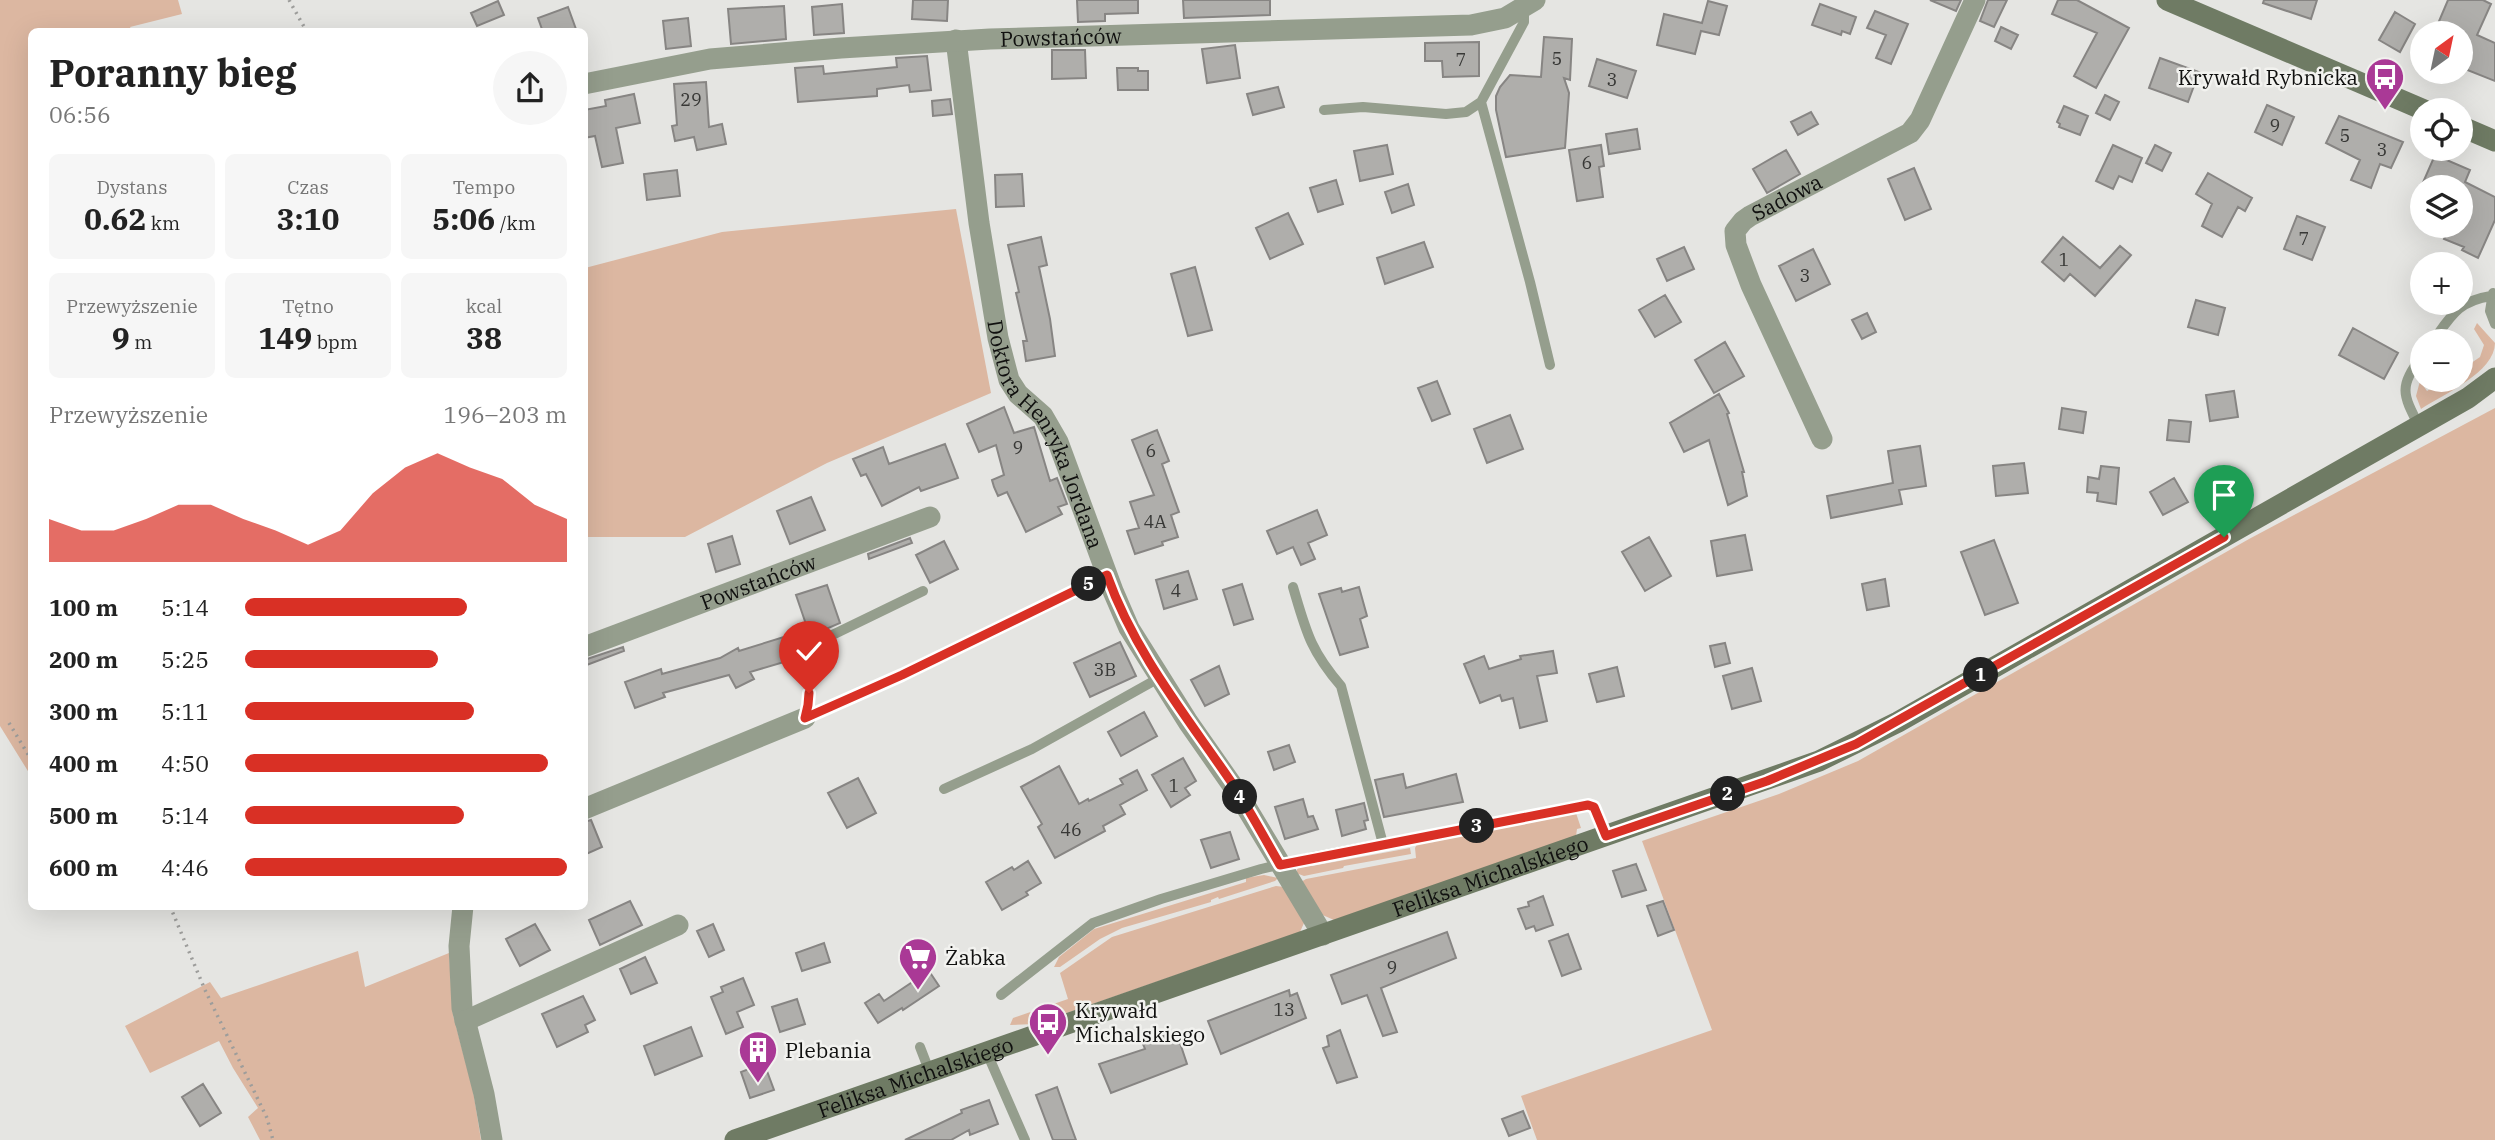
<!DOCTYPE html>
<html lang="pl">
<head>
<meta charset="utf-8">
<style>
	body { margin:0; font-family:"IBM Plex Serif",serif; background:#f6f6f6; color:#222; height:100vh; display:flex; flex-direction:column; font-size:26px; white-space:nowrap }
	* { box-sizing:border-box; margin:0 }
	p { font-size:23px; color:#767676 }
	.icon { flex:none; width:38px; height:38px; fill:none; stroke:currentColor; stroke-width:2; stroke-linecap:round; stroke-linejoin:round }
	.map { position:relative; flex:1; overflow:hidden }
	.side { position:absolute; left:28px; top:28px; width:560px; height:882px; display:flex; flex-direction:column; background:#fff; border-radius:10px; box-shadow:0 7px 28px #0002 }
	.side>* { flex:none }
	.needle { width:46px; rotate:33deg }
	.fabs { position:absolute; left:2410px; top:21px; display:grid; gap:14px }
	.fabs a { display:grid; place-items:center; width:63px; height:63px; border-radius:50%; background:#fff; box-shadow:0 7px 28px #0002; font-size:35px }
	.pin { position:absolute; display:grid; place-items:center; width:60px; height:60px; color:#fff; margin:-72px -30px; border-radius:50% 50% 50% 0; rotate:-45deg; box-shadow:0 0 7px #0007 }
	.pin .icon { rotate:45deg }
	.km { position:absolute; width:35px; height:35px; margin:-18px; border-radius:50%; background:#222; color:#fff; font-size:19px; line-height:35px; text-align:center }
	.round { display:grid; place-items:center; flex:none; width:74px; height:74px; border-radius:37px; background:#f6f6f6 }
	.headline { display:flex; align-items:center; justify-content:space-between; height:119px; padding:0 21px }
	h1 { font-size:38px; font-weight:800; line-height:52px }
	.stats { display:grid; grid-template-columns:repeat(3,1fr); gap:10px; height:119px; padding:7px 21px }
	.stats div { display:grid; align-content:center; border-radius:10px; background:#f6f6f6; text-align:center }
	.stats b { font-size:30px; font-weight:800 }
	.stats small { font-size:19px; font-weight:400 }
	.stats p { font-size:19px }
	.chart { height:196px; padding:14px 21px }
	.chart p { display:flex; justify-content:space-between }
	.chart svg { width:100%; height:126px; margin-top:7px; fill:#d93025; opacity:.7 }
	ul { padding:0 21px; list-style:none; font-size:23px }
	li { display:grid; grid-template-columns:112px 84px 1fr; align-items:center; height:52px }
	li i { height:18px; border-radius:9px; background:#d93025 }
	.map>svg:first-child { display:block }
	.green { fill:#dcb7a1 }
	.building { fill:#afaeab; stroke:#878583; stroke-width:2 }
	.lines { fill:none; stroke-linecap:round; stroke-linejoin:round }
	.path { stroke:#9d9d9b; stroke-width:3.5; stroke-dasharray:2 5; stroke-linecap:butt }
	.lane { stroke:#959e8d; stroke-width:10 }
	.street { stroke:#959e8d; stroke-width:21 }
	.secondary { stroke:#6f7b64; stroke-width:21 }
	.route-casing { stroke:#fff; stroke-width:14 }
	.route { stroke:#d93025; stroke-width:9 }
	.labels { text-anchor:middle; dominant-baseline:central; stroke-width:5; stroke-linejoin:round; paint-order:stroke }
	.number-label { font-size:18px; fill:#383836 }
	.street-label { font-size:21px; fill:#10100f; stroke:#f2f2ef }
	.poi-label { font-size:21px; fill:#10100f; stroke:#f2f2ef; text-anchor:start }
</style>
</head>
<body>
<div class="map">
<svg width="2495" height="1140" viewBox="0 0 2495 1140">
	<rect width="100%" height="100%" fill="#e5e5e2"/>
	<path class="green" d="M0 0H178L182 14 130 27 132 31 32 32 31 776 0 726Z
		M956 209 991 393 827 463 685 537H585V268L722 232Z
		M2477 323 2495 343C2495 372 2444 394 2421 409L2416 396 2420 381 2427 391 2445 380H2460L2461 370 2480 357 2484 345 2474 329Z
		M2495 408V1140H1537L1521 1096 1712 1030 1642 841 1779 794 1858 761 2249 539Z
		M1576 813 1581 828 1577 829 1576 836 1334 920 1318 913 1301 882 1306 879 1416 858 1415 848 1417 844Z
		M1410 848 1411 854 1344 866 1343 868 1304 876 1296 873 1298 867 1310 863 1312 866Z
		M1264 875 1278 878 1275 881 1219 899 1218 897 1211 900V902L1122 928 1100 939 1060 967H1054L1059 957 1094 929 1246 882V878Z
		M1276 886 1284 887 1304 923 1300 932 1035 1024 1010 1025 1013 1018 1068 999 1060 973 1112 937Z
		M358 951 365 987 449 953 453 1015 473 1090 481 1140H260L248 1117 258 1108 233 1068 219 1041 150 1073 125 1026 210 982 221 998Z"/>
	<path class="building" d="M913 0H948L947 21 912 19Z
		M1077 0H1138V13L1105 14V21L1078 22Z
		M1183 0H1270V15L1184 18Z
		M1930 0H1961L1956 11Z
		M1988 0H2007L1994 27 1980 21Z
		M2058 0H2077L2129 28 2096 88 2074 76 2097 33 2052 14Z
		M2264 0H2317L2311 19 2263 3Z
		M2448 0H2483L2491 4 2477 35 2495 43V81L2460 67V33H2434Z
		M498 1 504 15 477 26 471 13Z
		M1708 1 1727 6 1719 35 1701 31 1695 54 1657 45 1664 14 1702 23Z
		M842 4 844 33 814 35 812 7Z
		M1820 4 1856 17 1850 34 1842 31 1841 35 1812 25Z
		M784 6 786 39 731 44 728 9Z
		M568 7 577 32H543L538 18Z
		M1875 11 1908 24 1891 64 1876 58 1886 35 1867 28Z
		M2395 12 2415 24 2400 52 2379 40Z
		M688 18 691 46 666 49 663 21Z
		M2001 27 2018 35 2011 49 1995 41Z
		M1544 37 1572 39 1570 80 1564 78 1569 93 1565 148 1506 157 1496 110V96L1500 87 1510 75 1541 77Z
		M1479 42V76L1443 77 1442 61H1425V43Z
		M1235 45 1240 78 1207 83 1202 49Z
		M1052 50H1085L1086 78 1052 79Z
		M927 56 931 90 910 92 909 85 877 89V96L798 102 795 68 823 66 824 74 897 67 896 58Z
		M2160 58 2199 72 2188 102 2149 88Z
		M1597 59 1636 71 1627 98 1589 86Z
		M1117 68H1138V71H1148V90H1118Z
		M706 82 709 127 722 124 726 144 697 150 694 137 675 141 672 126 677 125 674 84Z
		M1278 87 1284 107 1253 115 1247 94Z
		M634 94 640 123 616 128 623 163 602 167 595 136 584 138V110L606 106 605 100Z
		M2105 95 2119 102 2110 120 2096 113Z
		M950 99 952 114 933 116 932 101Z
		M2267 105 2294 117 2282 145 2255 132Z
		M2064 106 2088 116 2080 135 2059 127 2060 124 2057 122Z
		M1811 112 1818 124 1798 135 1791 122Z
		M2339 116 2403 142 2391 168 2380 164 2371 188 2351 180 2360 160 2326 143Z
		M1637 129 1640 149 1609 154 1606 134Z
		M1387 145 1393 174 1360 181 1354 151Z
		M1601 145 1604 166 1599 167 1603 197 1577 201 1569 150Z
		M2113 145 2142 158 2132 182 2119 176 2113 189 2096 181Z
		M2155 145 2171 153 2162 171 2146 163Z
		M1786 150 1800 174 1767 193 1753 169Z
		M2435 155 2470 170 2465 182 2495 197V220L2478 258 2462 250 2464 247 2444 239 2450 226H2460V187H2421Z
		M1914 168 1931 209 1905 220 1888 179Z
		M677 170 680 196 647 200 644 174Z
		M2208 173 2252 198 2245 211 2238 207 2222 237 2202 226 2212 204 2196 194Z
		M1022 174 1024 206 996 207 995 175Z
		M1336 180 1343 204 1318 212 1310 188Z
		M1408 184 1414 205 1392 213 1385 192Z
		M1288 213 1303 244 1270 259 1256 228Z
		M2297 216 2325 227 2312 260 2284 249Z
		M1041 237 1047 265 1039 267 1050 319 1055 356 1026 361 1023 341H1027L1016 293 1019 292 1008 245Z
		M2063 237 2100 268 2120 246 2131 255 2095 296 2070 274 2064 281 2042 262Z
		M1424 242 1433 267 1385 284 1377 258Z
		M1684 247 1694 269 1667 281 1657 259Z
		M1813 249 1830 284 1796 301 1779 266Z
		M1195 267 1212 330 1188 336 1171 274Z
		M1665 295 1681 322 1655 337 1639 310Z
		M2196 300 2225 308 2218 335 2188 327Z
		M1867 313 1876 332 1862 339 1852 320Z
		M2353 328 2398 353 2384 379 2339 355Z
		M1725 342 1744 376 1714 393 1695 360Z
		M1437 381 1450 414 1432 421 1418 388Z
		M2234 391 2238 417 2210 421 2206 395Z
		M1719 394 1729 413 1727 414 1744 472H1742L1747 496 1728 505 1709 440 1684 452 1670 423Z
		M1004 407 1014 433 1034 427 1050 481 1057 478 1067 504 1058 507 1062 514 1026 532 1007 492 998 496 994 487 992 480 1004 475 996 445 979 452 967 424Z
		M2062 408 2086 412 2083 433 2059 429Z
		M1510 415 1523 449 1487 463 1474 429Z
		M2169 420 2191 422 2189 442 2167 440Z
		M1157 430 1169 461 1162 464 1179 512 1171 515 1178 537 1162 542 1163 545 1135 554 1127 531 1139 528 1130 502 1154 495 1132 440Z
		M945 444 958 478 921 491 919 487 882 506 866 474 861 476 853 459 883 447 889 464Z
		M1920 446 1926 486 1899 490 1902 504 1831 518 1827 496 1893 483 1888 451Z
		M2024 463 2028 493 1996 496 1993 466Z
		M2101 466 2119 468 2116 504 2097 501 2098 493 2087 492 2088 477 2099 479Z
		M2174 478 2188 502 2163 515 2150 492Z
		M811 497 825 530 790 544 777 511Z
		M1317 510 1327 535 1308 543 1315 559 1301 565 1293 547 1277 554 1267 531Z
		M1745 535 1752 570 1717 576 1711 541Z
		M732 536 740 564 716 572 708 544Z
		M1649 537 1671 576 1645 591 1622 552Z
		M910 538 912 543 869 559 868 554Z
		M1994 540 2018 603 1985 615 1961 552Z
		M944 541 958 569 930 583 916 555Z
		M1188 571 1197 599 1164 609 1156 580Z
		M1885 579 1889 606 1867 610 1862 584Z
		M1242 584 1253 619 1234 625 1223 590Z
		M827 585 840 623 810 636 796 595Z
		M1359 587 1367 616 1360 619 1368 647 1340 655 1319 594 1341 588 1342 592Z
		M787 636 794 659 750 672 754 679 736 688 729 675 663 693 665 697 635 708 625 682 661 669 662 674 720 658 738 648 739 651Z
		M1120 642 1136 676 1090 697 1074 663Z
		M1725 643 1730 663 1715 667 1710 646Z
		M623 647 624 651 584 666V660Z
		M1553 651 1557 673 1537 676 1547 721 1520 728 1513 698 1502 701 1500 695 1480 703 1464 664 1484 656 1489 669 1521 659 1520 656Z
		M1219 666 1229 694 1205 706 1191 680Z
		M1617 667 1624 696 1597 702 1589 674Z
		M1752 668 1761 701 1732 709 1723 676Z
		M1144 712 1157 736 1121 756 1108 732Z
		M1289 745 1295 762 1274 770 1268 752Z
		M1183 758 1196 781 1185 788 1190 795 1171 807 1152 775Z
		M1059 766 1079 804 1088 799 1089 801 1123 784 1120 779 1137 770 1147 790 1120 805 1125 814 1103 826 1105 831 1055 858 1038 827 1042 824 1021 787Z
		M1403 774 1406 788 1456 774 1463 802 1384 817 1375 780Z
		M858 778 876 813 847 828 828 793Z
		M1303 799 1308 817 1313 816 1318 829 1285 839 1275 807Z
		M1364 803 1368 820 1364 821 1366 829 1342 836 1336 810Z
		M591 820 602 847 584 855V822Z
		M1230 832 1239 859 1211 868 1201 840Z
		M1028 861 1041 883 1026 892 1028 895 1002 910 986 882 1012 867 1014 870Z
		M1636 864 1646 890 1622 897 1613 871Z
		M1543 896 1553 925 1536 931 1534 926 1526 929 1518 909 1529 906 1528 902Z
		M630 901 642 925 600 945 589 920Z
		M1663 901 1674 930 1658 936 1647 906Z
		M535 924 550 950 520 966 506 939Z
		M713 924 724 950 709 957 697 931Z
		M1447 932 1456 958 1381 988 1397 1032 1383 1036 1367 995 1342 1004 1331 975Z
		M1568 934 1581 969 1562 976 1549 941Z
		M824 943 830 962 802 971 796 953Z
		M645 957 657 983 631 994 620 969Z
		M929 971 939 986 903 1010 902 1008 878 1023 865 1003 879 994 884 1001Z
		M743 978 754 1005 737 1012 743 1027 726 1034 711 997 723 992 721 987Z
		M1289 990 1290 996 1297 993 1306 1018 1221 1054 1208 1021Z
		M583 996 595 1020 585 1025 588 1032 557 1047 542 1014Z
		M797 999 805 1024 780 1032 772 1007Z
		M691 1027 702 1056 655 1075 644 1046Z
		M1340 1030 1357 1077 1337 1083 1323 1048 1329 1046 1327 1036Z
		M1176 1031 1187 1064 1111 1093 1099 1064 1145 1049 1143 1044Z
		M764 1063 774 1090 750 1098 741 1072Z
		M203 1084 221 1113 200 1126 182 1097Z
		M1057 1087 1069 1121 1076 1140H1053L1036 1095Z
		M989 1100 998 1124 970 1135 969 1130 951 1140H905L962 1113 961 1110Z
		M1523 1111 1530 1128 1509 1136 1502 1119Z"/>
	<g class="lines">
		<path class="path" d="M289 0 307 32
			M821 711 902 675 1089 584
			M9 723 32 761
			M170 906 205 990 267 1118 273 1140"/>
		<path class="lane" d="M1481 102 1530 282 1550 365
			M1324 110 1363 107 1446 114 1466 112 1481 102 1524 22V8
			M2493 293 2490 311 2495 324
			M2433 341C2451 316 2458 301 2491 296
			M2419 426C2402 393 2399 387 2422 356
			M1293 587C1306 631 1310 650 1341 686L1383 844
			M805 718C813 691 803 664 822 640L923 591
			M944 789 1032 749 1159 678
			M1001 995 1093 923 1161 899 1261 869 1312 857 1588 805 1594 807 1606 836
			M920 1047 930 1073
			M987 1053 1025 1140"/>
		<g class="street">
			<path id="s1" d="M956 40 979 223 998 338 1009 380 1018 394 1043 416 1058 442 1113 591 1129 628 1188 722 1237 792 1323 935"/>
			<path id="s2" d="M584 84 710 59 841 48 990 39 1471 25 1505 18 1535 0"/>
			<path id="s3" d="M1822 439 1751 285 1736 245 1735 231 1743 221 1750 216 1910 133 1920 120 1975 0"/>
			<path id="s4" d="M584 647 930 517"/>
			<path d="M584 809 805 718"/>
			<path d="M463 906 459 946 462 1008 484 1094 492 1140"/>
			<path d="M465 1021 678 925"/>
		</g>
		<g class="secondary">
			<path d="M2167 0 2424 110"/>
			<path d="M2460 126 2495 141"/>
			<path id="s5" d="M735 1140 1819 761 1898 722 2468 398 2495 378"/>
		</g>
	</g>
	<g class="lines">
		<g class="route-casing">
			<path id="route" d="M809 693 808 705 805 718 902 675 1107 575C1135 654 1188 718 1234 786 1250 811 1265 839 1280 865L1588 805 1594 807 1606 836 1767 781 1856 744 2224 537"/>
		</g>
		<use href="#route" class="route"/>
	</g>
	<defs>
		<g id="bus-pin" transform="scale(2.0125)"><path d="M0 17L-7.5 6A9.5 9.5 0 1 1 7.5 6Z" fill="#aa3996" stroke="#f2f2ef"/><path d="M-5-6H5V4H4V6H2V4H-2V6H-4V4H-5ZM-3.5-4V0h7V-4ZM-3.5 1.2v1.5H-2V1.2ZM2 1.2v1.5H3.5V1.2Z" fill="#fff"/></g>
		<g id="supermarket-pin" transform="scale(2.0125)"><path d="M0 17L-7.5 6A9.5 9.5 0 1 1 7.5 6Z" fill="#aa3996" stroke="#f2f2ef"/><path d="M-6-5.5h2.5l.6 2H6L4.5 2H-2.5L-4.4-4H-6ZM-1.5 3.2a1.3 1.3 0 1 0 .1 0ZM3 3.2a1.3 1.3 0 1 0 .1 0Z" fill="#fff"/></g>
		<g id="building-pin" transform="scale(2.0125)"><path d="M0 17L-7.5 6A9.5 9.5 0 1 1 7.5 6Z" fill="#aa3996" stroke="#f2f2ef"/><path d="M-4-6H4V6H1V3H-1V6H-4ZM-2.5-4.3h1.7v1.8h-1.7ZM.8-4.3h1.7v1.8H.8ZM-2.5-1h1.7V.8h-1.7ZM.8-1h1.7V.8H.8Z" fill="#fff"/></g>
	</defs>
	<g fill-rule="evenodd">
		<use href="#bus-pin" x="2385" y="77"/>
		<use href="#supermarket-pin" x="918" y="957"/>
		<use href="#bus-pin" x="1048" y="1022"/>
		<use href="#building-pin" x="758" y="1050"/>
	</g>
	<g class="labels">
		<g class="number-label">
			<text x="1557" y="58">5</text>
			<text x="1461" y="59">7</text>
			<text x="1612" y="79">3</text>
			<text x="691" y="99">29</text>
			<text x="2275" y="125">9</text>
			<text x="2345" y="135">5</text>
			<text x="2382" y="149">3</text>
			<text x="1587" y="162">6</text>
			<text x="2304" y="238">7</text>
			<text x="2064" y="259">1</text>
			<text x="1805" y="275">3</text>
			<text x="1018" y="447">9</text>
			<text x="1151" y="450">6</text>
			<text x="1155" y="521">4A</text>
			<text x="1176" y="590">4</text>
			<text x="1105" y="669">3B</text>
			<text x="1174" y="785">1</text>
			<text x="1071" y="829">46</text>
			<text x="1392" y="967">9</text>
			<text x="1284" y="1009">13</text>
		</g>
		<g class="street-label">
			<text stroke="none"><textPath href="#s2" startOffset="480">Powstańców</textPath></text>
			<text stroke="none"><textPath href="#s3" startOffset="289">Sadowa</textPath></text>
			<text stroke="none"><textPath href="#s1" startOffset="410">Doktora Henryka Jordana</textPath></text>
			<text stroke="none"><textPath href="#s4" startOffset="186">Powstańców</textPath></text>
			<text stroke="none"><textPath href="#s5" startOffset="800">Feliksa Michalskiego</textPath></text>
			<text stroke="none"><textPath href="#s5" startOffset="191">Feliksa Michalskiego</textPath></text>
		</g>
		<g class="poi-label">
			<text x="2358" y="77" text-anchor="end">Krywałd Rybnicka</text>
			<text x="945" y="957">Żabka</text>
			<text x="1075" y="1010">Krywałd<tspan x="1075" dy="24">Michalskiego</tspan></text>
			<text x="785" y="1050">Plebania</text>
		</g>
	</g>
</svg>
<div class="fabs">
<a><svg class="needle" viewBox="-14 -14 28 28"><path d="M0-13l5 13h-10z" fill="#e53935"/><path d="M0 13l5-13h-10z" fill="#767676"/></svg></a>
<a><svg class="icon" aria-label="locate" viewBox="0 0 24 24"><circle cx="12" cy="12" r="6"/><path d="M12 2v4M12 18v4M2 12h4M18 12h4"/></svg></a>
<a><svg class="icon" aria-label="layers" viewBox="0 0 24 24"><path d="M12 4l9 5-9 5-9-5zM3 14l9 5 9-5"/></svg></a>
<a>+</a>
<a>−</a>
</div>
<div class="pin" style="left:2224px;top:537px;background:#1e9e55"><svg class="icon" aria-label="arrive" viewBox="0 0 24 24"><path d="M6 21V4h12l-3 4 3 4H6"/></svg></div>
<div class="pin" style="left:809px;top:693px;background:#d93025"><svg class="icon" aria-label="check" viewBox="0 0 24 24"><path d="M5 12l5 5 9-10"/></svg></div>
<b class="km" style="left:1981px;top:675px">1</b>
<b class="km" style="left:1728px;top:794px">2</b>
<b class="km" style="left:1477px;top:826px">3</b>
<b class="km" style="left:1240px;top:797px">4</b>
<b class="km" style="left:1089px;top:584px">5</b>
<section class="side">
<div class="headline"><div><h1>Poranny bieg</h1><p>06:56</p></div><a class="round"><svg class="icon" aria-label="share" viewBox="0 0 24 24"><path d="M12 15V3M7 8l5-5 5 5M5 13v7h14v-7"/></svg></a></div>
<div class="stats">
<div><p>Dystans</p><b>0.62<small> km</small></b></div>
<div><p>Czas</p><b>3:10</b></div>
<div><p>Tempo</p><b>5:06<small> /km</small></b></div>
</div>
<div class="stats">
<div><p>Przewyższenie</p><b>9<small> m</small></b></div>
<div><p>Tętno</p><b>149<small> bpm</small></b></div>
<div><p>kcal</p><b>38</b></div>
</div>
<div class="chart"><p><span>Przewyższenie</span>196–203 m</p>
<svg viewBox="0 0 160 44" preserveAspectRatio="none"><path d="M0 44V29L10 33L20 33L30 29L40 24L50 24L60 29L70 33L80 38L90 33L100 20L110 11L120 6L130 11L140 15L150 24L160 29V44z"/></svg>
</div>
<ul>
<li><b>100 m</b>5:14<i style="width:69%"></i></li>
<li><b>200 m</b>5:25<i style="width:60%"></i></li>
<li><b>300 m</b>5:11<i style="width:71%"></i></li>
<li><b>400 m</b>4:50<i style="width:94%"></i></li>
<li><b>500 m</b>5:14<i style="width:68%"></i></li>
<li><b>600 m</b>4:46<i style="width:100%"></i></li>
</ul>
</section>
</div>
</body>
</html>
